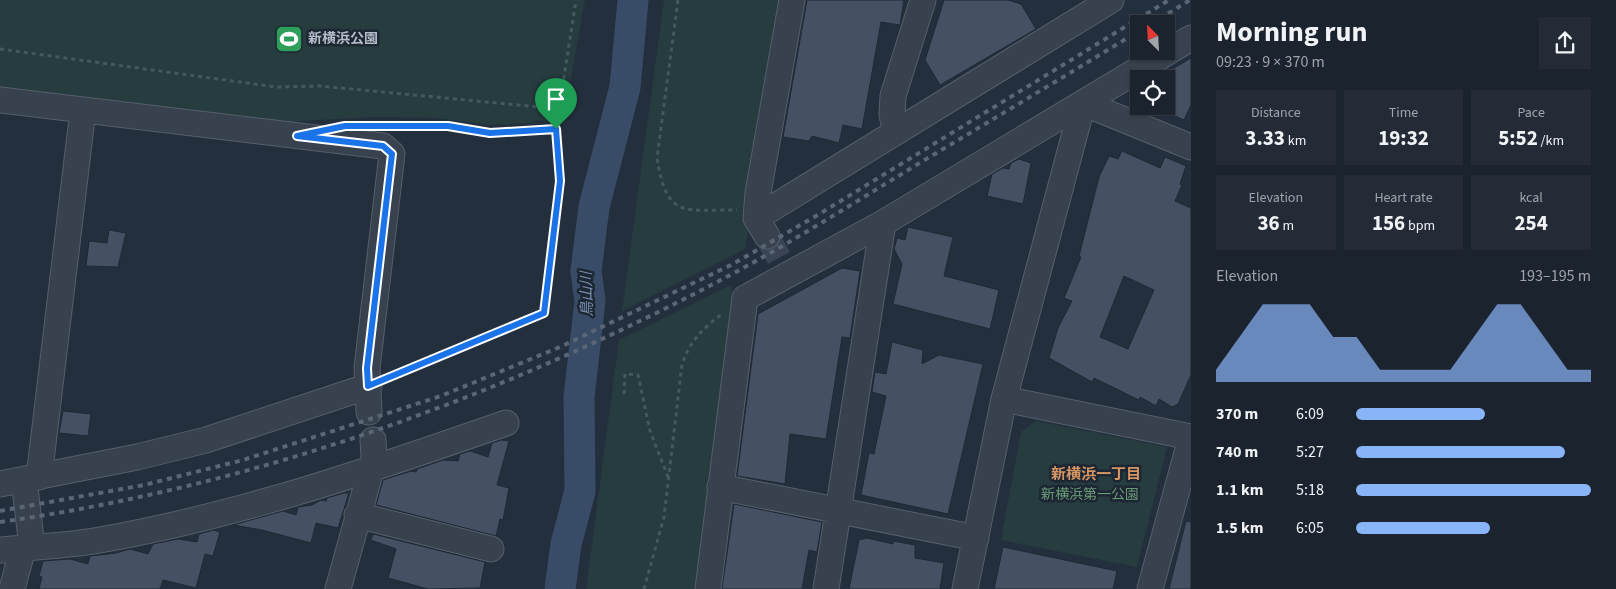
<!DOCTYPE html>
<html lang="en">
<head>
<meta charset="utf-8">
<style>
	body { margin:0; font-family:"Source Sans 3","Noto Sans JP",sans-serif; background:#242b36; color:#f1f3f6; height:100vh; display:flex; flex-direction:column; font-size:19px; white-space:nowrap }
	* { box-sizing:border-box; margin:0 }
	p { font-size:16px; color:#a0a4aa }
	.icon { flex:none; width:28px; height:28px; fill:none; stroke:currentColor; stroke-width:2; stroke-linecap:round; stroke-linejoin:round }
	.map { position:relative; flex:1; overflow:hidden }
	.panel { display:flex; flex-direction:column; background:#1b232e; width:425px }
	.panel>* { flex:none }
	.needle { width:32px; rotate:336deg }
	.tools { position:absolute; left:1130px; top:15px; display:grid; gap:10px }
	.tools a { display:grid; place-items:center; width:45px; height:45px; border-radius:0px; background:#1b232e; box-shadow:0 1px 4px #0004,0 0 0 1px #39404a; font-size:25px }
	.pin { position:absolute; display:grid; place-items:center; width:42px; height:42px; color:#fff; margin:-51px -21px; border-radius:50% 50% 50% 0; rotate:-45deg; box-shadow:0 0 5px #0007 }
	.pin .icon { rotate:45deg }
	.round { display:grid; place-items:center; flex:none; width:52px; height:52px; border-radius:0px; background:#242b36 }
	.headline { display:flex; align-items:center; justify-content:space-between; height:85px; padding:0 25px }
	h1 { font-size:28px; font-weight:700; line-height:38px }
	.metrics { display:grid; grid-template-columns:repeat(3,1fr); gap:8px; height:85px; padding:5px 25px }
	.metrics div { display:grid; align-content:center; border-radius:0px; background:#242b36; text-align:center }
	.metrics b { font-size:21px; font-weight:700 }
	.metrics small { font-size:14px; font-weight:400 }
	.metrics p { font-size:14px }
	.chart { height:140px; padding:10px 25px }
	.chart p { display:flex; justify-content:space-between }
	.chart svg { width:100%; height:90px; margin-top:5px; fill:#8ab4f8; opacity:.7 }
	ul { padding:0 25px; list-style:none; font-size:16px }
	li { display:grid; grid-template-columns:80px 60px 1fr; align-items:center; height:38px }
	li i { height:12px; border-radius:6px; background:#8ab4f8 }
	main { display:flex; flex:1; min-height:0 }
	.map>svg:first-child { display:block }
	.green { fill:#263c3f }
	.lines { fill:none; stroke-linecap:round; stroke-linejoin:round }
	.river { stroke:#394c67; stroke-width:31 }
	.building { fill:#455162; stroke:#1f2835; fill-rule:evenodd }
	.minor-tunnel { stroke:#3a4453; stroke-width:25; stroke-dasharray:25 12; stroke-linecap:butt }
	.minor-casing { stroke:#565f6c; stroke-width:27 }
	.path { stroke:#44595c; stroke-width:3; stroke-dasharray:4 4; stroke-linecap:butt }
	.minor { stroke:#38414e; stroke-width:25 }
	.rail { stroke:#5a6575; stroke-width:4; stroke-dasharray:5 5; stroke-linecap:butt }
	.route-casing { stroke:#fff; stroke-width:10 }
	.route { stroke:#1a73e8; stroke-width:6 }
	.labels { text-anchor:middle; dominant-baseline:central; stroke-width:5; stroke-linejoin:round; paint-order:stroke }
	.poi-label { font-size:14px; font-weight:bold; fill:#b4bcc9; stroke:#1d2633; text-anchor:start }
	.park-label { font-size:14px; fill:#6b9a76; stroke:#1d2633 }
	.water-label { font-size:15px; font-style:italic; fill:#7c92b1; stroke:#1d2633 }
	.neighbourhood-label { font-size:15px; font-weight:bold; fill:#d59563; stroke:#1d2633 }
</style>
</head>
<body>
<main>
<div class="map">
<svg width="1191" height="589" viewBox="0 0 1191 589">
	<rect width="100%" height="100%" fill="#242f3e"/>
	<path class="green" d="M0 0H585L563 122 535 120 530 123 490 125 436 118 376 117 298 121 278 124 0 91Z
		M664 0H785L745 249 622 311Z
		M731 285 735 309 700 589H586L619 340Z
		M1036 421 1167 447 1137 567 1001 540 1021 432Z"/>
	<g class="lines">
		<path class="river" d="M560 589 566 544 580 491 579 397 590 301 586 271 594 207 625 87 633 0"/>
	</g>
	<path class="building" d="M807 0H904L900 25 881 22 862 129 843 125 839 143 812 136 809 141 783 137Z
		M944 0H1008L1021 4 1036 29 940 85 925 60Z
		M1191 58V105L1184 120 1166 112V73Z
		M1122 151 1160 168 1165 157 1186 166 1180 184 1182 185 1175 201 1191 208V375L1178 404 1172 407 1159 399 1156 406 1140 397 1139 400 1094 378 1092 382 1049 358 1058 328 1072 301 1064 298 1081 257 1079 256 1099 177 1109 156 1118 159ZM1124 276 1154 290 1128 349 1100 337Z
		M1019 159 1031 163 1023 204 987 196 992 174 1003 168 1009 169 1011 163Z
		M908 227 953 237 944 276 999 290 990 329 893 304 902 264 894 249 897 238 905 240Z
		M109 230 126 233 118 267 86 266 89 241 107 243Z
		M842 268 860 271 850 338 842 337 826 439 790 434 785 484 737 476 758 314Z
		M892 342 923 350 922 364 939 355 983 364 948 514 861 495 869 453 874 454 886 396 872 392 875 372 886 374Z
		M63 411 91 414 88 436 59 433Z
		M501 440 509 441 497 485 509 488 503 520 500 519 496 536 376 505 383 480 411 471 416 472 417 469 443 460 458 461 460 454 470 451 488 457 492 443Z
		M344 493H349L338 528 316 523 311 543 262 530 233 525 283 511 296 515 298 507 312 505 321 500 326 501 327 498Z
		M734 504 822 522 817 552 809 550 802 589H722Z
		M1186 521 1191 522V589H1169Z
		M213 530 220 532 213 556 205 554 196 588 163 580 160 589H39L42 577 39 576 43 561 70 559 88 564 90 556 116 553 130 549 148 554 153 544 178 539 197 542 199 534Z
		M373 534 485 562 480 588 428 589 388 578 396 549 371 540Z
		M867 538 893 544V541L915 545V558L944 563 940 589H849L859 540Z
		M1003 547 1117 571 1113 589H994Z"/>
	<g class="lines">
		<path class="minor-tunnel" d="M767 236 779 258"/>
		<g class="minor-casing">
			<path id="minor" d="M0 100 383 146 392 154 367 368 369 412
				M896 131 892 115 893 96 923 0
				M756 218 1111 0
				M767 236 756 218 758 193 792 0
				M1004 399 1191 437
				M39 477 83 110
				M24 480 32 547
				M0 484 137 457 206 440 369 386
				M720 487 976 538
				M357 515 491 549
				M0 550C31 547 63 546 94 541 235 517 371 470 506 423
				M12 589 23 548
				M338 589 371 470 374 457 373 440
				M708 589 745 298 883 223 1191 38
				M826 589 883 223
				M965 589 1004 399 1083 103 1191 147
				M1150 589 1191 438"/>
		</g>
		<path class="path" d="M678 0 657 158C667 221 685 209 737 210
			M0 49 276 87 320 86 560 109
			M391 126H448L490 133 556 129 576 0
			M388 378 544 313 560 181 556 129
			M624 394 625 374 638 375 650 431 668 477
			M644 589 664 517 682 364C691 340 701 330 722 314"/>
		<use href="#minor" class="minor"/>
		<path class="rail" d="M1151 24 1190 0
			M0 511 144 485 243 460 441 396 560 347 731 265 821 213 1169 0
			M0 522C257 486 506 395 734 273 797 239 857 201 918 164 992 120 1065 76 1139 31"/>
	</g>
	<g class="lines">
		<g class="route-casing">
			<path id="route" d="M345 126H448L490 133 556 129 560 181 544 313 368 386 367 368 392 154 383 146 297 136Z"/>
		</g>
		<use href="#route" class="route"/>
	</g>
	<defs>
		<g id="stadium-square" transform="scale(1.4375)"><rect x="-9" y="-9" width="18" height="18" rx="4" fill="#2e9e5b" stroke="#1d2633"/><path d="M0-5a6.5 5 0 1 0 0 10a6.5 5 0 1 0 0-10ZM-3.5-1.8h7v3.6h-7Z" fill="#fff"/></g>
	</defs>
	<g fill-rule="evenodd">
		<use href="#stadium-square" x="289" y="39"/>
	</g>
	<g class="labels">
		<g class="poi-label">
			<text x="308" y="39">新横浜公園</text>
		</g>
		<g class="park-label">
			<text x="1090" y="495">新横浜第一公園</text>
		</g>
		<g class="water-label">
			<text transform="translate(587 294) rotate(-91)">鳥山川</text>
		</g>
		<g class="neighbourhood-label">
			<text x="1096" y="474">新横浜一丁目</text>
		</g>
	</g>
</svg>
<div class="tools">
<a><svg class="needle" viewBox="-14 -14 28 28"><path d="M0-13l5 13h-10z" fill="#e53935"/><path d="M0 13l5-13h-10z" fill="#a0a4aa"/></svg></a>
<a><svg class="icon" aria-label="locate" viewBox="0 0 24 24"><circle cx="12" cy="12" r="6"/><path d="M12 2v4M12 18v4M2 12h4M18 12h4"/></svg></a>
</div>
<div class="pin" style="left:556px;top:129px;background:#1e9e55"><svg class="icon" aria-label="arrive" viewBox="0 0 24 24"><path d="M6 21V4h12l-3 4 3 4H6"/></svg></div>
</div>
<section class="panel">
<div class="headline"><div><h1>Morning run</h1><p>09:23 · 9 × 370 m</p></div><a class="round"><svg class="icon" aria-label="share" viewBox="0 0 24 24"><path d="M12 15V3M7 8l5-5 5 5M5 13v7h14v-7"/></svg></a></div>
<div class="metrics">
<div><p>Distance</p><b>3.33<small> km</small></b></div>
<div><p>Time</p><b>19:32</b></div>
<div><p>Pace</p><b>5:52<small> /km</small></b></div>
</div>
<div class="metrics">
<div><p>Elevation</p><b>36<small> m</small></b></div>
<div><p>Heart rate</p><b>156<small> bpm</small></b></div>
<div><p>kcal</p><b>254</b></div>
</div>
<div class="chart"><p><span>Elevation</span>193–195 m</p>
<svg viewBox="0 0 160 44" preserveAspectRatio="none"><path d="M0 44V38L10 22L20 6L30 6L40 6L50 22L60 22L70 38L80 38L90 38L100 38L110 22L120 6L130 6L140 22L150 38L160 38V44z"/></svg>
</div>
<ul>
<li><b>370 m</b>6:09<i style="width:55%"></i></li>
<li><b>740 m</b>5:27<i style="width:89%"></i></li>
<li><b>1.1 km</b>5:18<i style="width:100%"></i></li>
<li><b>1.5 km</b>6:05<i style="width:57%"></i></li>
</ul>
</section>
</main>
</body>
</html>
